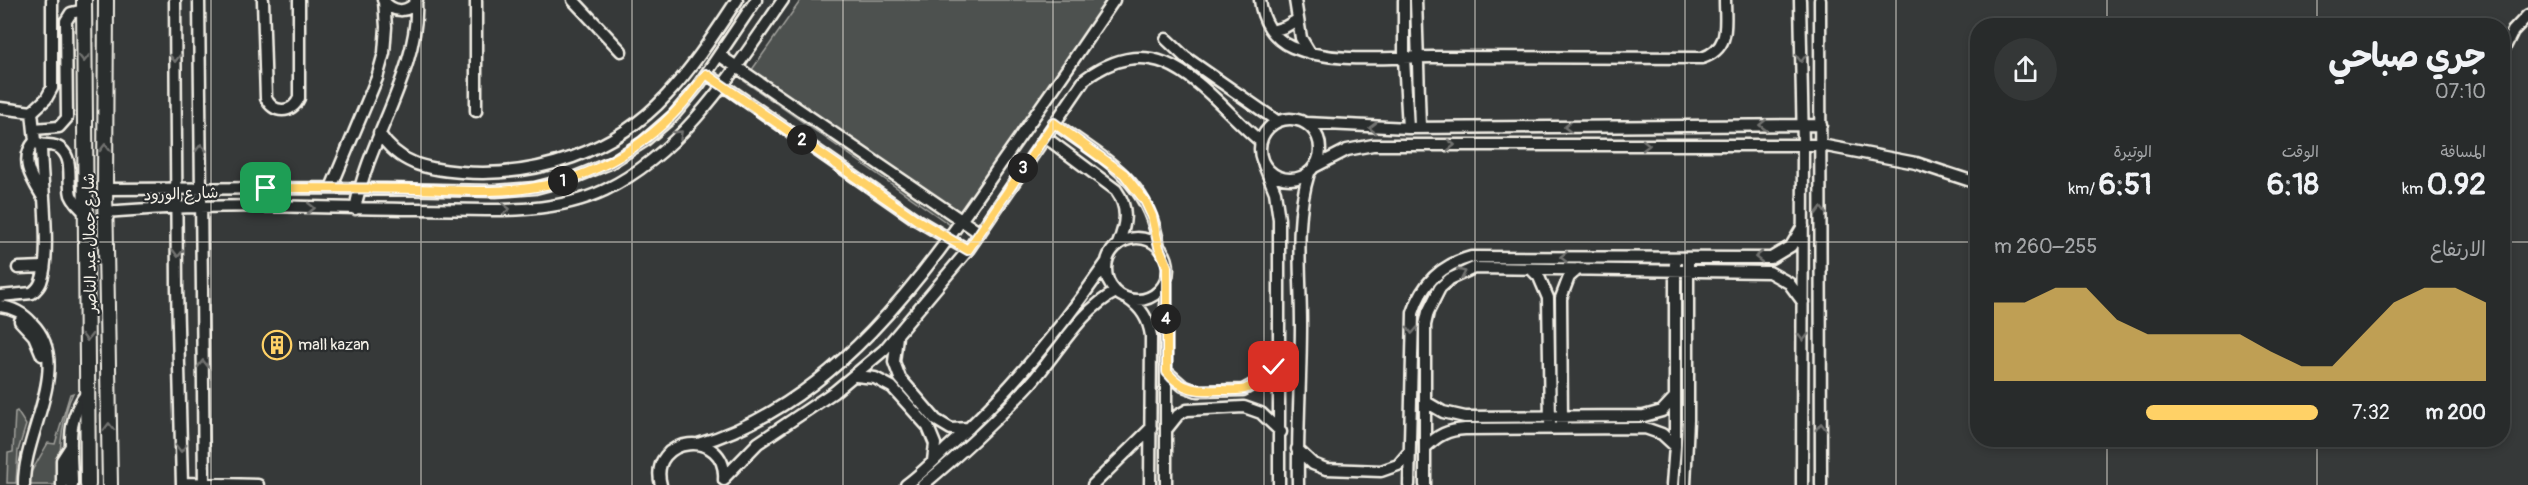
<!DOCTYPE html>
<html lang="ar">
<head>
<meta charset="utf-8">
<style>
	body { margin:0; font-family:Pangolin,"Playpen Sans Arabic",sans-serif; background:#343737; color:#f1f3f6; direction:rtl; height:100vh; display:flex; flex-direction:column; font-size:22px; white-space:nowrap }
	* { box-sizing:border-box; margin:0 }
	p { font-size:20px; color:#a5a7a9 }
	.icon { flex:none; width:33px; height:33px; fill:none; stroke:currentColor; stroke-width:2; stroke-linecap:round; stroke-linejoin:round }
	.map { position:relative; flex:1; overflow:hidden; direction:ltr }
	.panel { position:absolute; left:1970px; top:18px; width:540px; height:429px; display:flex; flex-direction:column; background:#282b2b; border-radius:24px; box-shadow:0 3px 9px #0003,0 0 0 2px #444747; direction:rtl }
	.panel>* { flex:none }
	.pin { position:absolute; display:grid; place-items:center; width:51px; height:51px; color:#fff; margin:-26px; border-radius:12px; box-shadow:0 3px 9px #0006 }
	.km { position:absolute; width:30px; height:30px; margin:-15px; border-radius:50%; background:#222; color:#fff; font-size:16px; line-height:30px; text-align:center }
	.round { display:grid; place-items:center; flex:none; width:63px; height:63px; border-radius:32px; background:#343737 }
	.overview { display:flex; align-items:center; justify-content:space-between; height:102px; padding:0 24px }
	h1 { font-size:33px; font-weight:700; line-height:45px }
	.figures { display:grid; grid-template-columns:repeat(3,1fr); gap:9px; height:102px; padding:6px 24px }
	.figures div { display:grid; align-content:center }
	.figures b { font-size:30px; font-weight:700 }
	.figures small { font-size:16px; font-weight:400 }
	.figures p { font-size:16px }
	.chart { height:168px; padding:12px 24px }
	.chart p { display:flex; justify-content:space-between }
	.chart svg { width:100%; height:108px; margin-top:6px; fill:#ffd166; opacity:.7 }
	ul { padding:0 24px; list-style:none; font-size:20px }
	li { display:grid; grid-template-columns:96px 72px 1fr; align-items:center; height:45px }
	li i { height:15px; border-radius:8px; background:#ffd166 }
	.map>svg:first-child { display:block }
	.green { fill:#4e514f; stroke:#a1a19c; stroke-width:1.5 }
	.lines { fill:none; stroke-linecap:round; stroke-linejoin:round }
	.street-casing { stroke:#f4f1e8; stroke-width:15 }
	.secondary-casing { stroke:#f4f1e8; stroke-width:18 }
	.street { stroke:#2a2d2e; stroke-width:10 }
	.secondary { stroke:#2a2d2e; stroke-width:14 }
	.oneway { stroke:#71726f }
	.route-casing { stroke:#fff; stroke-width:12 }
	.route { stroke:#ffd166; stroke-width:8 }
	.grid { fill:none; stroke:#f4f1e8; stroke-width:1.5; stroke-opacity:0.55 }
	.labels { text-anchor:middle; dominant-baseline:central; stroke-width:4.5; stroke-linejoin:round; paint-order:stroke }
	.street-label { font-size:16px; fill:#f4f1e8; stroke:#2a2d2e }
	.poi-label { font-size:16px; fill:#f4f1e8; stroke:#2a2d2e; text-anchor:start }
</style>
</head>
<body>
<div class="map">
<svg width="2528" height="485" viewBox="0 0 2528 485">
	<rect width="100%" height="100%" fill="#363939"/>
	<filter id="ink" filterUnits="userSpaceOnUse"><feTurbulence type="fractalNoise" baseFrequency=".0167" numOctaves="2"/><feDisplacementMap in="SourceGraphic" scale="12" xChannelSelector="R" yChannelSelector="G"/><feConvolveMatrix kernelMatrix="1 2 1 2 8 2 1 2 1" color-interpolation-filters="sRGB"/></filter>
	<g filter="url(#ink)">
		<path class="green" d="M801 0H1112L953 227 744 81Z
			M73 393C61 417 59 458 59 485H29V476L48 443 55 444 70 394Z
			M17 411 26 425 18 451 16 483H7L8 453 13 452 15 412Z"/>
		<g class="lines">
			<g class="street-casing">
				<path id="street" d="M175 0 177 288 182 485
					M199 0 204 485
					M263 0 266 98C273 114 292 114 299 98V0
					M383 0C393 13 408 14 417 0
					M476 0V111
					M573 0 621 51
					M1260 0C1262 20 1273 39 1292 47 1332 64 1389 57 1432 57 1522 58 1612 58 1702 58 1731 48 1725 25 1725 0
					M1295 0 1301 38 1310 53
					M1404 0V58L1408 128
					M1416 0 1420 128
					M1800 0 1803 146 1802 485
					M1820 0 1821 485
					M1272 31 1285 27 1297 20
					M1166 39 1185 57 1277 121
					M2502 53 2513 31 2528 15
					M719 55 980 233
					M707 74 917 220 968 250
					M0 108 32 112 46 99 52 88V0
					M32 112 35 141C43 148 53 142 61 149 74 160 67 180 71 195 74 202 80 208 86 213
					M1260 149a30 30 0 1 1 60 0a30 30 0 1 1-60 0Z
					M1054 123C1106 161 1148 178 1159 247
					M1306 123 1408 128 1821 125
					M34 129 59 127 67 118 66 21 71 13 84 10
					M379 133C399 164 425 169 461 172 536 178 615 152 667 95 694 66 715 33 737 0
					M1045 137 1116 190C1129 208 1126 224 1118 244
					M35 141C19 159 31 178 42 196
					M1264 165 1275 192 1279 219V485
					M1314 167 1347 150 1373 145H1821L1916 163 1977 183
					M331 188 377 78 384 53 386 27 384 1
					M105 189 331 188 496 191 535 188 573 178 610 163 643 142 673 116 698 86 756 0
					M355 209C368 140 420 69 416 2
					M105 212C137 210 169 207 200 207 273 204 345 209 418 209 480 209 548 217 605 190 685 151 734 70 783 0
					M1106 269a31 31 0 1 1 62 0a31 31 0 1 1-62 0Z
					M18 268 44 267
					M1531 269 1539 277 1548 298 1550 422
					M0 296 32 293C36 290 39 287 41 282 52 254 41 179 41 145
					M1128 299C1142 308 1149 320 1151 336L1150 485
					M0 306C12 307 24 314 32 323 74 365 23 433 24 485
					M20 321 34 336 42 355
					M897 336 894 362 900 378 936 420 951 429 969 428
					M1167 372 1183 386 1197 391 1243 390 1261 380 1280 359
					M856 376 875 378 892 387 928 427 935 444 933 461
					M1426 402 1443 412 1465 417 1644 416 1662 411 1675 397
					M1562 422 1561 298 1569 277 1578 269
					M1166 430 1178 415 1187 410 1244 407 1261 413 1281 432
					M698 444C835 404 923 277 1000 165 1039 110 1077 55 1114 0
					M1426 447C1438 435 1448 430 1465 429L1645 428 1662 434 1675 446
					M1297 449 1313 464 1326 469 1381 471 1398 465 1409 452
					M724 478 758 443 834 392 884 350 968 250 1085 79C1163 21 1206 96 1260 141
					M182 483 258 485
					M62 485V460L71 446
					M72 485C72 449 64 421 88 391
					M661 485C647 436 728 427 724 480
					M906 485C921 474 934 461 947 448 1008 394 1060 330 1106 263
					M923 485C961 453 997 420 1031 383 1056 355 1082 308 1116 292
					M1093 485 1151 428
					M1166 485V278
					M1298 485C1297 431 1301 378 1301 324 1301 274 1294 220 1309 173
					M1409 485 1413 313C1422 283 1441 265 1471 257L1771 258 1791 246 1803 226
					M1425 485V325L1428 312 1440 288 1450 279 1474 268 1769 272 1789 283 1803 302
					M1672 485 1675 446V264
					M1685 485 1688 420V263"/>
			</g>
			<g class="secondary-casing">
				<path id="secondary" d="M84 0 88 485
					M106 0 105 189 110 485"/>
			</g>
			<use href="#street" class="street"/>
			<use href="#secondary" class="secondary"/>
		</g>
		<defs><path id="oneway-chevron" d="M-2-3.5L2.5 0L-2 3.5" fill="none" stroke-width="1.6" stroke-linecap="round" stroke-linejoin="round" transform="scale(1.5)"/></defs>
		<g class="oneway">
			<use href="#oneway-chevron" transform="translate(84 58) rotate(90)"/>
			<use href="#oneway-chevron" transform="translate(175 58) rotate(90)"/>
			<use href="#oneway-chevron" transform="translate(1801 58) rotate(89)"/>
			<use href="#oneway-chevron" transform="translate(1763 125) rotate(179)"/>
			<use href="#oneway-chevron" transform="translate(1568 127) rotate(179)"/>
			<use href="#oneway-chevron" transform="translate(1373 128) rotate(-179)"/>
			<use href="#oneway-chevron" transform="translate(679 134) rotate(-43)"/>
			<use href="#oneway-chevron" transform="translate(1451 145)"/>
			<use href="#oneway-chevron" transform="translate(1646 145)"/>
			<use href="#oneway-chevron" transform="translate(105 148) rotate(-90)"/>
			<use href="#oneway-chevron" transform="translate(201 148) rotate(-91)"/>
			<use href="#oneway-chevron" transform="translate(311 208) rotate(1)"/>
			<use href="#oneway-chevron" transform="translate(506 209)"/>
			<use href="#oneway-chevron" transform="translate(1821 211) rotate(-90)"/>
			<use href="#oneway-chevron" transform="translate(178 253) rotate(91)"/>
			<use href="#oneway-chevron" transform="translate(1564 257) rotate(-180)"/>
			<use href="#oneway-chevron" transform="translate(1759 257) rotate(-180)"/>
			<use href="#oneway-chevron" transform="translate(1462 273) rotate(-25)"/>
			<use href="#oneway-chevron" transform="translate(1412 330) rotate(93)"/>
			<use href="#oneway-chevron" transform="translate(87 337) rotate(89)"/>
			<use href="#oneway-chevron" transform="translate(1803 337) rotate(90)"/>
			<use href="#oneway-chevron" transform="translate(203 364) rotate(-91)"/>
			<use href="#oneway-chevron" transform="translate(109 427) rotate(-91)"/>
			<use href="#oneway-chevron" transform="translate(1821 427) rotate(-90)"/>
			<use href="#oneway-chevron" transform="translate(181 448) rotate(89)"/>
		</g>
	</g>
	<g class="lines" filter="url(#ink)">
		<g class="route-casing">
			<path id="route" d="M266 188C316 188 367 188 417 189 456 190 498 194 536 187 607 175 666 133 706 74L917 220 968 250 1054 123 1124 174 1145 201 1152 216 1159 247 1167 266V372C1182 391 1199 391 1221 390 1229 390 1238 391 1245 389 1257 385 1266 376 1274 367"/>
		</g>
		<use href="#route" class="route"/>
	</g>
	<path class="grid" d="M211 0V485M421 0V485M632 0V485M843 0V485M1053 0V485M1264 0V485M1475 0V485M1685 0V485M1896 0V485M2107 0V26M2317 0V26M0 242H1977M2502 242H2528M2107 440V485M2317 440V485"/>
	<defs>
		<g id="building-ring" transform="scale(1.5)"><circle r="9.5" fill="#2a2d2e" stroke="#ffd166" stroke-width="1.5"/><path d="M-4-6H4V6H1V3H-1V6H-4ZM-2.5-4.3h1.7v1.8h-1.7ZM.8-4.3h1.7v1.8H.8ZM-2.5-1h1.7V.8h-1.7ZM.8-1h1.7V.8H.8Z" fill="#ffd166"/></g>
	</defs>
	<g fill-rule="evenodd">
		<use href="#building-ring" x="277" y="345"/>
	</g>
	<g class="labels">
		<g class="street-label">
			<text transform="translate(181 194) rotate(-2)">شارع الورود</text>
			<text transform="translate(90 243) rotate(-91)">شارع جمال عبد الناصر</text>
		</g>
		<g class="poi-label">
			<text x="298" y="345">mall kazan</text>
		</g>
	</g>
</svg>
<div class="pin" style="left:266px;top:188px;background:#1e9e55"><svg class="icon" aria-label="arrive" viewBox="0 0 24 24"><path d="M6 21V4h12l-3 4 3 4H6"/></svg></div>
<div class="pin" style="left:1274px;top:367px;background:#d93025"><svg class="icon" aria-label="check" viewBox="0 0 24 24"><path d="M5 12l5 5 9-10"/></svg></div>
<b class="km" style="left:563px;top:181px">1</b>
<b class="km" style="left:802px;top:140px">2</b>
<b class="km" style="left:1023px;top:168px">3</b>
<b class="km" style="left:1166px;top:319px">4</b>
<section class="panel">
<div class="overview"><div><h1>جري صباحي</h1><p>07:10</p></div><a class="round"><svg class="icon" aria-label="share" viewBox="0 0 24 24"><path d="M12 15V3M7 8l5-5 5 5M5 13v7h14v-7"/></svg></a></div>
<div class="figures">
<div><p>المسافة</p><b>0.92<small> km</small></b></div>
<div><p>الوقت</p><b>6:18</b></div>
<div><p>الوتيرة</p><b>6:51<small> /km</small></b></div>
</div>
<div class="chart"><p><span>الارتفاع</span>255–260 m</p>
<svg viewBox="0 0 160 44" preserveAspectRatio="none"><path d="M0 44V12L10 12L20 6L30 6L40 19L50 25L60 25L70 25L80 25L90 32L100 38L110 38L120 25L130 12L140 6L150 6L160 12V44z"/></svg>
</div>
<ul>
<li><b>200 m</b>7:32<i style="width:53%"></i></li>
</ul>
</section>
</div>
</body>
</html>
